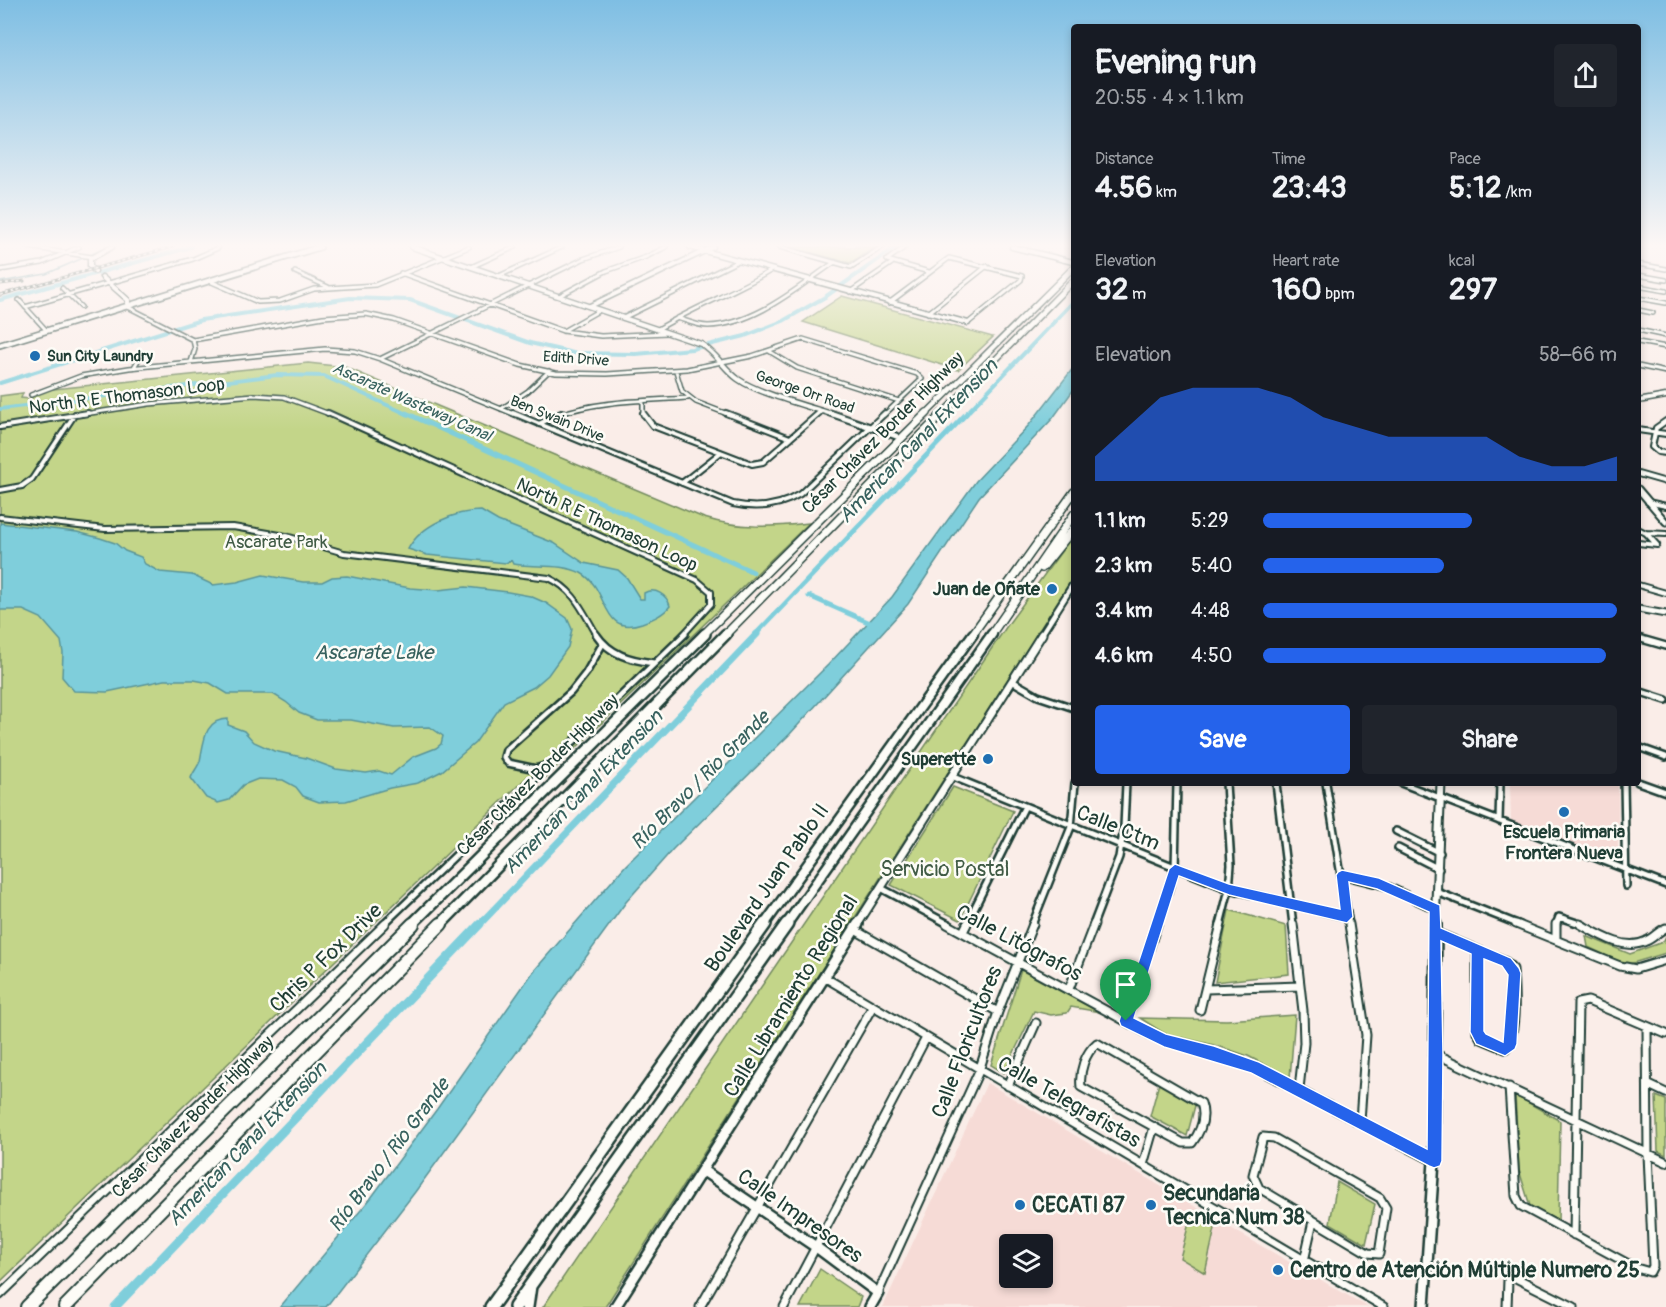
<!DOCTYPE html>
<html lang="en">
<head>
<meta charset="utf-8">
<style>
	body { margin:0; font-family:Pangolin,sans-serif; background:#20242c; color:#f1f3f6; height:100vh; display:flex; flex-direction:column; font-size:22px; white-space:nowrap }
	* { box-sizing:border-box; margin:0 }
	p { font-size:20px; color:#9ea1a6 }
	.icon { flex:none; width:33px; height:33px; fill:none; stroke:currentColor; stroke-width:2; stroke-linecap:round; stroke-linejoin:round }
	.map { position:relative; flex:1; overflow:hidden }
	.side { position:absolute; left:1071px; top:24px; width:570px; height:762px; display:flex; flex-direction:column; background:#171b24; border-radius:6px; box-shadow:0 3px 9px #0003 }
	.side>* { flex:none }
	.tools { position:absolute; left:999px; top:1234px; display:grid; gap:12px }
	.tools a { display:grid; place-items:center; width:54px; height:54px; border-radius:6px; background:#171b24; box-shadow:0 3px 9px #0003; font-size:30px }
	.pin { position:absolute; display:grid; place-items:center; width:51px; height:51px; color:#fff; margin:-62px -26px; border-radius:50% 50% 50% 0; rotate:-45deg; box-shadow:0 0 6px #0007 }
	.pin .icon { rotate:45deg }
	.round { display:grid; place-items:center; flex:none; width:63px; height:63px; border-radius:6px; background:#20242c }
	.headline { display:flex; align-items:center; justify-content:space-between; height:102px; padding:0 24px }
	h1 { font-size:33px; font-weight:700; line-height:45px }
	.metrics { display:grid; grid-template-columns:repeat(3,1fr); gap:9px; height:102px; padding:6px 24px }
	.metrics div { display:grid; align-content:center }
	.metrics b { font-size:30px; font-weight:700 }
	.metrics small { font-size:16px; font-weight:400 }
	.metrics p { font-size:16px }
	.chart { height:168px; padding:12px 24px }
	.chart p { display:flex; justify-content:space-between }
	.chart svg { width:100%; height:108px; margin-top:6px; fill:#2563eb; opacity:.7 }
	.action { display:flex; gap:12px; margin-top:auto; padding:12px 24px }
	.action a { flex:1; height:69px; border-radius:6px; background:#2563eb; color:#fff; font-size:24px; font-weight:700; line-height:69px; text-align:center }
	.action a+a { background:#20242c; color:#f1f3f6 }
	ul { padding:0 24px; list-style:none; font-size:20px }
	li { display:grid; grid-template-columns:96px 72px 1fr; align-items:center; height:45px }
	li i { height:15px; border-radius:8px; background:#2563eb }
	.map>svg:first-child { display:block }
	.built { fill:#f6dbd6; fill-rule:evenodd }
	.green { fill:#c3d589; stroke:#71895e; stroke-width:1.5 }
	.water { fill:#7fcedb; stroke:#599498; stroke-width:1.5 }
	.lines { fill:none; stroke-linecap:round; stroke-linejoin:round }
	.stream { stroke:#599498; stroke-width:1.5 }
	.canal-far3 { stroke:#7fcedb; stroke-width:4 }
	.canal-far2 { stroke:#7fcedb; stroke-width:5 }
	.canal-far1 { stroke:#7fcedb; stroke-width:7 }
	.canal { stroke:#7fcedb; stroke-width:9 }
	.minor-far3-casing { stroke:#1f3d34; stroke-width:6 }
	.minor-far2-casing { stroke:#1f3d34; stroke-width:8 }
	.minor-far1-casing { stroke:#1f3d34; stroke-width:10 }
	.minor-casing { stroke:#1f3d34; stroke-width:11 }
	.tertiary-far3-casing { stroke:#1f3d34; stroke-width:7 }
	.tertiary-far2-casing { stroke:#1f3d34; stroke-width:9 }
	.tertiary-far1-casing { stroke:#1f3d34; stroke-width:11 }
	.tertiary-casing { stroke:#1f3d34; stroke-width:14 }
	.primary-casing { stroke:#1f3d34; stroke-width:8 }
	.trunk-far2-casing { stroke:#1f3d34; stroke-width:10 }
	.trunk-far1-casing { stroke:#1f3d34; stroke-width:13 }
	.trunk-casing { stroke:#1f3d34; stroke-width:16 }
	.motorway-far3-casing { stroke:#1f3d34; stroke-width:8 }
	.motorway-far2-casing { stroke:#1f3d34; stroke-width:10 }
	.motorway-far1-casing { stroke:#1f3d34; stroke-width:14 }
	.motorway-casing { stroke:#1f3d34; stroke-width:16 }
	.minor-far3 { stroke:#fdfcf7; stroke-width:3 }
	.minor-far2 { stroke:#fdfcf7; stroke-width:4 }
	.minor-far1 { stroke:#fdfcf7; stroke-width:5 }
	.minor { stroke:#fdfcf7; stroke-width:7 }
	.tertiary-far3 { stroke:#fdfcf7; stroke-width:4 }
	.tertiary-far2 { stroke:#fdfcf7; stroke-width:5 }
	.tertiary-far1 { stroke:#fdfcf7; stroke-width:7 }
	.tertiary { stroke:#fdfcf7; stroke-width:9 }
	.primary { stroke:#fdfcf7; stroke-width:4.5 }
	.trunk-far2 { stroke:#fdfcf7; stroke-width:7 }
	.trunk-far1 { stroke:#fdfcf7; stroke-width:8 }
	.trunk { stroke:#fdfcf7; stroke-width:11 }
	.motorway-far3 { stroke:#fdfcf7; stroke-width:5 }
	.motorway-far2 { stroke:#fdfcf7; stroke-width:7 }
	.motorway-far1 { stroke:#fdfcf7; stroke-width:9 }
	.motorway { stroke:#fdfcf7; stroke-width:12 }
	.rail-casing { stroke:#1f3d34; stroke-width:3 }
	.rail { stroke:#fdfcf7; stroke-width:1.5; stroke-dasharray:3; stroke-linecap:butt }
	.route { fill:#2563eb; stroke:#fff; stroke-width:1.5; fill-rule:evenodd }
	.poi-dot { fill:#1f6fb2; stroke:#fdfcf7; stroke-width:2 }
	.labels { text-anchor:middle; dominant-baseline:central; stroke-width:5; stroke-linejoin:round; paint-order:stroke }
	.far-poi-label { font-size:15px; font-weight:bold; fill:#1f3d34; stroke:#fdfcf7; text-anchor:start }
	.far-street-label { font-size:15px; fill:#1f3d34; stroke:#fdfcf7 }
	.far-water-label { font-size:16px; font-style:italic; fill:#37615e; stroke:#fdfcf7 }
	.street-label { font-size:18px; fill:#1f3d34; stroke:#fdfcf7 }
	.park-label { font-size:18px; fill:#405b45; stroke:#fdfcf7 }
	.poi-label { font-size:18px; font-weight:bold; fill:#1f3d34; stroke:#fdfcf7; text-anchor:end }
	.water-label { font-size:20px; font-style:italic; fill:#37615e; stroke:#fdfcf7 }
	.near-street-label { font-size:21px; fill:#1f3d34; stroke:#fdfcf7 }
	.near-park-label { font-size:21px; fill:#405b45; stroke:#fdfcf7 }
	.near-poi-label { font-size:21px; font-weight:bold; fill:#1f3d34; stroke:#fdfcf7; text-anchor:start }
</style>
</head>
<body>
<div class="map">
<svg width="1666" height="1307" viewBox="0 0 1666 1307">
	<rect width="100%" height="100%" fill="#faede8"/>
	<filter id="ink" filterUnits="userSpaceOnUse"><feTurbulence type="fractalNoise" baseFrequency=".0167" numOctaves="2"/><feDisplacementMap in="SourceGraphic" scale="12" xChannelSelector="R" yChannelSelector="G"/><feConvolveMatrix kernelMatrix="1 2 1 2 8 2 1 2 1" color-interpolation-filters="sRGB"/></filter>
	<g filter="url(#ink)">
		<path class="built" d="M1510 783H1618V862L1511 823Z
			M987 1083 1258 1244 1368 1307H883ZM1010 1245H1042V1278H1010Z"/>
		<path class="green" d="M790 247H876L850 263Z
			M842 296 993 337 958 370 803 322Z
			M308 363 345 367 704 518C740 529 772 527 809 523L545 778 528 776 0 1282V396L23 393 21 398 30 399 44 390Z
			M1074 534V576L605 1307H543L1009 623Z
			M953 787 1013 811 960 920 891 885Z
			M1229 910 1286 926 1289 974 1215 982Z
			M1586 936 1630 954 1663 942 1666 936V953L1626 965 1588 947Z
			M1021 970 1100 1012 1071 1007 1067 1013 1051 1015 1034 1011 1004 1073 991 1065Z
			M1295 1015 1290 1078 1248 1056 1218 1046 1165 1034 1140 1018 1227 1020Z
			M1159 1083 1196 1102 1187 1136 1150 1116Z
			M1515 1095 1560 1121 1558 1221 1530 1206 1519 1170Z
			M1656 1096 1666 1100V1155L1658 1151Z
			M1337 1182 1375 1204 1366 1244 1330 1223Z
			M1192 1211 1216 1224 1205 1273 1180 1258Z
			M820 1269 861 1297 857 1307H800Z"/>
		<path class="water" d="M1074 367V389L1053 418 979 497 908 604 790 734 673 849 626 902 415 1192 326 1307H280L371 1198 437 1109 533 972 625 866 828 665 892 597 976 481 1029 425Z
			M481 511 498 521 554 543 584 563 618 570 627 578 640 599H644V593C655 587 667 595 670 606 663 615 653 619 642 623 600 637 610 589 581 573 563 564 540 567 521 565L513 564 511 560 506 563 427 555 408 549C421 525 455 511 481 511Z
			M0 523 77 532 100 538 115 543 125 551 141 557 145 564 160 572 192 575 213 585 237 582 263 575 303 582H322L332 577 347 576 410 588 438 590 466 587 508 592 530 596 546 603 567 618 572 629 568 647 548 675 534 687 504 702 475 743 442 771 418 783 390 788 346 801 319 802 303 796 296 787 283 780 258 779 243 785 229 800 218 803 206 798 191 778C193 772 198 767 200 761 204 742 204 719 228 719V725L244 731 254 742 274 751 306 758 336 769 366 773 379 771 391 775 413 757 436 748 441 744 443 736 430 727 394 728 351 720H317L299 713 286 702 273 694H228L210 683 194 680H164L107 692 74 691 62 677 63 653 61 641 41 618 23 610H0Z"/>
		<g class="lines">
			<path class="stream" d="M90 255 106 247
				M0 282 46 274 83 258"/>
			<path class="canal-far3" d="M0 300 191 247
				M0 383 201 320 350 298 410 300 530 343 573 353 636 354 692 349 745 336 783 321 825 297 896 247
				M0 409 277 375 324 376 409 415
				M965 415 1074 301"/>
			<path class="canal-far2" d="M406 413 753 572
				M809 596 877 626
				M755 635 967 413"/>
			<path class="canal-far1" d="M479 925 757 634"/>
			<path class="canal" d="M115 1307 480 924"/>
			<g class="minor-far3-casing">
				<path id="minor-far3" d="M29 247 92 257
					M780 247 851 267 882 247
					M905 247 887 260 929 272
					M1638 264 1666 269
					M471 267 515 247
					M0 270 42 263 79 247
					M295 272 328 287
					M401 273 563 331 601 336 667 333
					M1638 275 1666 280
					M499 276 562 247
					M212 282 258 302 280 301 314 289 375 285 469 247
					M1638 286 1666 291
					M62 288 81 307
					M850 292 892 263
					M559 296 606 271 646 257 666 247
					M1638 298 1666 303
					M19 300 47 331
					M889 303 949 258 1022 276 1021 280 968 323
					M25 307 193 259 218 248
					M128 307 193 340 195 349 191 362
					M1638 310 1653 313
					M928 313 987 266
					M623 318 738 261
					M677 318C687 321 698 326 708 326 755 325 798 287 835 262
					M658 329C695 307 735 292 772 270
					M1638 330 1666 336
					M563 331 600 310
					M193 340 323 317 366 314 394 320 520 365 556 373 607 374 687 369 752 356 803 339 917 374 922 379 884 415
					M1638 342 1666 347
					M769 351 797 368 899 401
					M380 359 583 259 619 247
					M1638 366 1666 372
					M134 367 139 359
					M676 371 682 391 696 402 730 415
					M31 395 81 376 129 368 325 349 355 351 380 359 516 415
					M643 402V415
					M501 409 528 391 549 371
					M78 415 149 404 254 395 284 397 332 415
					M557 415C599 400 644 401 688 398
					M817 415 822 411"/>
			</g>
			<g class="minor-far2-casing">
				<path id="minor-far2" d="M328 413 697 580 711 592V604L683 635
					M513 413 733 504C757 509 779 507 800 494L885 413
					M643 413 653 426 752 464 763 462 819 413
					M726 413 790 438
					M1666 421 1656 428 1652 447 1658 452 1666 453
					M539 424 561 413
					M0 427 88 413
					M1638 430 1666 434
					M1638 474 1666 482
					M682 483 720 453
					M0 490 22 486 32 479 75 414
					M1648 502 1666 506
					M0 517 105 529 233 527 286 536 344 553 549 578C575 590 583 612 597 635
					M1638 529 1646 533 1657 545 1638 543
					M1646 533 1666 534
					M1638 585 1666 593"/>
			</g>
			<g class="minor-far1-casing">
				<path id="minor-far1" d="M596 634C610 655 630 660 654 663
					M1638 638 1666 646
					M603 643 586 673 571 692 506 750 504 757 508 763 536 769 550 764 685 634
					M1012 681 1038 696 1074 708
					M1638 691 1666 700
					M1638 747 1666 757
					M951 776 1229 889 1347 917
					M1638 782 1666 792
					M1276 783 1293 925
					M1326 783 1349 925
					M1401 783 1666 885
					M1624 783 1626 886
					M1499 821 1500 783
					M1396 831 1440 853
					M1398 848 1439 869
					M1342 875 1389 887 1435 909
					M881 888 950 925
					M1437 892 1520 925
					M383 925 537 777 542 769
					M966 925 1024 808
					M1032 925 1071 827 1075 783
					M1093 925 1119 857 1124 827 1126 783
					M1157 925 1175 869 1177 783
					M1220 925 1229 889 1231 865 1226 783
					M1556 925 1559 917 1583 925"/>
			</g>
			<g class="minor-casing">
				<path id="minor" d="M947 924 1151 1035 1254 1067 1434 1161
					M1293 924 1303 1011 1304 1043 1299 1089
					M1349 924 1366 1035 1360 1121
					M1516 924 1620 966 1636 969 1666 960
					M1556 924V940
					M1580 924C1598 934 1625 952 1646 941 1654 938 1658 931 1666 928
					M855 930 998 1012
					M963 932 967 924
					M1437 933 1506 962 1513 969C1514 988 1518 1036 1505 1049L1481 1039 1477 1032V950
					M824 977 1384 1307
					M1069 989 1094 924
					M1206 989 1300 986
					M1200 1010 1221 924
					M1126 1021 1157 924
					M1097 1043 1201 1103C1206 1117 1201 1131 1192 1143H1183L1081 1087C1079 1071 1085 1053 1097 1043Z
					M1436 1054 1666 1162
					M1649 1085 1666 1093
					M1008 1086 1036 1023
					M1509 1087 1516 1196 1521 1206 1636 1268 1650 1272 1653 1266 1648 1154 1647 1026
					M1263 1137 1274 1138 1380 1198 1386 1208 1379 1254 1368 1253 1259 1188 1253 1175Z
					M1143 1165 1154 1127
					M1574 1235 1578 1003 1588 1001 1666 1034
					M1304 1261 1313 1221
					M878 1293 979 1071 998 1012 1033 924
					M0 1295 385 924
					M700 1307 873 1006
					M784 1307 926 1038
					M1507 1307 1508 1280 1512 1276 1574 1307"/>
			</g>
			<g class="tertiary-far3-casing">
				<path id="tertiary-far3" d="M412 247 701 344C716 353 724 369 738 379 757 393 810 407 835 415
					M690 247 968 323
					M1012 247 1073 262
					M95 271 90 266V259L112 247
					M102 277 128 300V307
					M590 306 713 247
					M1638 401 1666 396"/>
			</g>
			<g class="tertiary-far2-casing">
				<path id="tertiary-far2" d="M830 413 896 436
					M1638 489 1666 522
					M1638 609 1666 614
					M1041 635 1074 583"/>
			</g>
			<g class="tertiary-far1-casing">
				<path id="tertiary-far1" d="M857 925 1042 634
					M1435 925 1441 783"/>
			</g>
			<g class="tertiary-casing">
				<path id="tertiary" d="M702 1170 816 1247 878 1293 870 1307
					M615 1307 858 924
					M1424 1307 1434 1161 1436 924"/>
			</g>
			<g class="primary-casing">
				<path id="primary" d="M0 345 320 247"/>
			</g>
			<g class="trunk-far2-casing">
				<path id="trunk-far2" d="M1042 568 1074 528
					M972 635 1074 492
					M991 635 1074 514"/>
			</g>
			<g class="trunk-far1-casing">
				<path id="trunk-far1" d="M764 925 973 634
					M786 925 992 634"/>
			</g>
			<g class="trunk-casing">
				<path id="trunk" d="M491 1307 765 924
					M515 1307 787 924
					M527 1307 530 1286"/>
			</g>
			<g class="motorway-far3-casing">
				<path id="motorway-far3" d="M925 415 1074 267
					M941 415 1074 280"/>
			</g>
			<g class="motorway-far2-casing">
				<path id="motorway-far2" d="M703 635 927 413
					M725 635 943 413"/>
			</g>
			<g class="motorway-far1-casing">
				<path id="motorway-far1" d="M411 925 705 634
					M440 925 726 634"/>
			</g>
			<g class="motorway-casing">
				<path id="motorway" d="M27 1307 413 924
					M65 1307 441 924"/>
			</g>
			<use href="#minor-far3" class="minor-far3"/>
			<use href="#minor-far2" class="minor-far2"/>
			<use href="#minor-far1" class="minor-far1"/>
			<use href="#minor" class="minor"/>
			<use href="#tertiary-far3" class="tertiary-far3"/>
			<use href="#tertiary-far2" class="tertiary-far2"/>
			<use href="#tertiary-far1" class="tertiary-far1"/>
			<use href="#tertiary" class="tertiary"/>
			<use href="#primary" class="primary"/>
			<use href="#trunk-far2" class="trunk-far2"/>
			<use href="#trunk-far1" class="trunk-far1"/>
			<use href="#trunk" class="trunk"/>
			<use href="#motorway-far3" class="motorway-far3"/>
			<use href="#motorway-far2" class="motorway-far2"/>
			<use href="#motorway-far1" class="motorway-far1"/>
			<use href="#motorway" class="motorway"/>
			<g class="rail-casing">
				<path id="rail" d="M0 284 24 281
					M0 295 172 247"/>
			</g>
			<use href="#rail" class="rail"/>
		</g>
	</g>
	<linearGradient id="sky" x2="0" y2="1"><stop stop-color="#7ebee3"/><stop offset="0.57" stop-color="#fdf7f5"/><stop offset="1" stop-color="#fdf7f5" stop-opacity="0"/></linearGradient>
	<rect width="1666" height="430" fill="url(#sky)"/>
	<path class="route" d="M1175 864 1229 884 1340 909 1336 875 1338 872 1342 870 1379 878 1440 905 1441 928 1511 958 1519 968 1521 973 1517 1044 1515 1049 1505 1056 1476 1044 1470 1032 1471 954 1441 941 1443 1054 1442 1161 1440 1166 1434 1168 1429 1166 1251 1073 1164 1047 1121 1026 1119 1021 1169 869ZM1179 876 1229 895 1347 923 1353 917 1349 882 1377 889 1429 912 1427 1149 1259 1062 1214 1046 1166 1034 1134 1018ZM1484 959 1502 966 1508 975 1503 1042 1486 1034 1484 1031Z"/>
	<g class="poi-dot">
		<circle cx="35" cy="356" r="6"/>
		<circle cx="1052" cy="589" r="6"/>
		<circle cx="988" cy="759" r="6"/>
		<circle cx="1564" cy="812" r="6"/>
		<circle cx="1020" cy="1205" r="6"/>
		<circle cx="1151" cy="1205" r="6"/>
		<circle cx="1278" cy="1270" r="6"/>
	</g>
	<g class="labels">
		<g class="far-poi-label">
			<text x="47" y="356">Sun City Laundry</text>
		</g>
		<g class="far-street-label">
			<text transform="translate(576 359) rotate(4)">Edith Drive</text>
			<text transform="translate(805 392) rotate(19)">George Orr Road</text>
			<text transform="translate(557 419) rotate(22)">Ben Swain Drive</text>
		</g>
		<g class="far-water-label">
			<text transform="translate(412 402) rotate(24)">Ascarate Wasteway Canal</text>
		</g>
		<g class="street-label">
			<text transform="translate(127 396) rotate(-7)">North R E Thomason Loop</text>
			<text transform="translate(883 433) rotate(-45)">César Chávez Border Highway</text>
			<text transform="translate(607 525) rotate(25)">North R E Thomason Loop</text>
			<text transform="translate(538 775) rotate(-45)">César Chávez Border Highway</text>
			<text transform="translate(193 1117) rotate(-45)">César Chávez Border Highway</text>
		</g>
		<g class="park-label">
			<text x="276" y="542">Ascarate Park</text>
		</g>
		<g class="poi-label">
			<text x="1040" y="589">Juan de Oñate</text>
			<text x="976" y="759">Superette</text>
			<text x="1564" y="832" text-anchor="middle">Escuela Primaria<tspan x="1564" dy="21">Frontera Nueva</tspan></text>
		</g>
		<g class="water-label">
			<text transform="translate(918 441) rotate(-46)">American Canal Extension</text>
			<text x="374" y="652">Ascarate Lake</text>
			<text transform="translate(700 780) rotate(-45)">Río Bravo / Rio Grande</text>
			<text transform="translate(583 792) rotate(-46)">American Canal Extension</text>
			<text transform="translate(247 1144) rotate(-46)">American Canal Extension</text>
			<text transform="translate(389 1155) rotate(-53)">Río Bravo / Rio Grande</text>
		</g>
		<g class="near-street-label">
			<text transform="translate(1118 828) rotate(22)">Calle Ctm</text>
			<text transform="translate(767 888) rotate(-55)">Boulevard Juan Pablo II</text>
			<text transform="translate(1019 943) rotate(28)">Calle Litógrafos</text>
			<text transform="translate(326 958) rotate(-44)">Chris P Fox Drive</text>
			<text transform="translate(791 996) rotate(-58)">Calle Libramiento Regional</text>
			<text transform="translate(967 1042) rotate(-69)">Calle Floricultores</text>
			<text transform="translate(1069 1102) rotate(30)">Calle Telegrafistas</text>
			<text transform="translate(800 1216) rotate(35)">Calle Impresores</text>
		</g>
		<g class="near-park-label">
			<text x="945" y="869">Servicio Postal</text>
		</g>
		<g class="near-poi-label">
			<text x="1163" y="1193">Secundaria<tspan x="1163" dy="24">Tecnica Num 38</tspan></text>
			<text x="1032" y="1205">CECATI 87</text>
			<text x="1290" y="1270">Centro de Atención Múltiple Numero 25</text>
		</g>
	</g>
</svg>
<div class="tools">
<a><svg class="icon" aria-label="layers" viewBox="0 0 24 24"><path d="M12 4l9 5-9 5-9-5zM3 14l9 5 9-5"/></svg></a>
</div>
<div class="pin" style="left:1126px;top:1021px;background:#1e9e55"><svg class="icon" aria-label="arrive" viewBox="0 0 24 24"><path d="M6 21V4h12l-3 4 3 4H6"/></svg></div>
<section class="side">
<div class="headline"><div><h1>Evening run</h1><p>20:55 · 4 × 1.1 km</p></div><a class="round"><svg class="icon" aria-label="share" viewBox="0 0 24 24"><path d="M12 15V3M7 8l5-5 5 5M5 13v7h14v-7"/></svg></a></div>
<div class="metrics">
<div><p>Distance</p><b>4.56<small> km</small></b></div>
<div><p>Time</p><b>23:43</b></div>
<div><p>Pace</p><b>5:12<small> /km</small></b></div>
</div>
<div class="metrics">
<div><p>Elevation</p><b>32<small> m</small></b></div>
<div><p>Heart rate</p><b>160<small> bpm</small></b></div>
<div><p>kcal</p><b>297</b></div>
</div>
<div class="chart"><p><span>Elevation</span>58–66 m</p>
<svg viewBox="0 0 160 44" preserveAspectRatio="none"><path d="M0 44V34L10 22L20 10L30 6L40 6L50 6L60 10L70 18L80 22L90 26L100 26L110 26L120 26L130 34L140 38L150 38L160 34V44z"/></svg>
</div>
<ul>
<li><b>1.1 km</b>5:29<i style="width:59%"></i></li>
<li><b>2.3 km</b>5:40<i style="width:51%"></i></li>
<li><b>3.4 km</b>4:48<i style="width:100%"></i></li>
<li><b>4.6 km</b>4:50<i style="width:97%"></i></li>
</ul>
<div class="action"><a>Save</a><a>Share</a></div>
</section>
</div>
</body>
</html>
